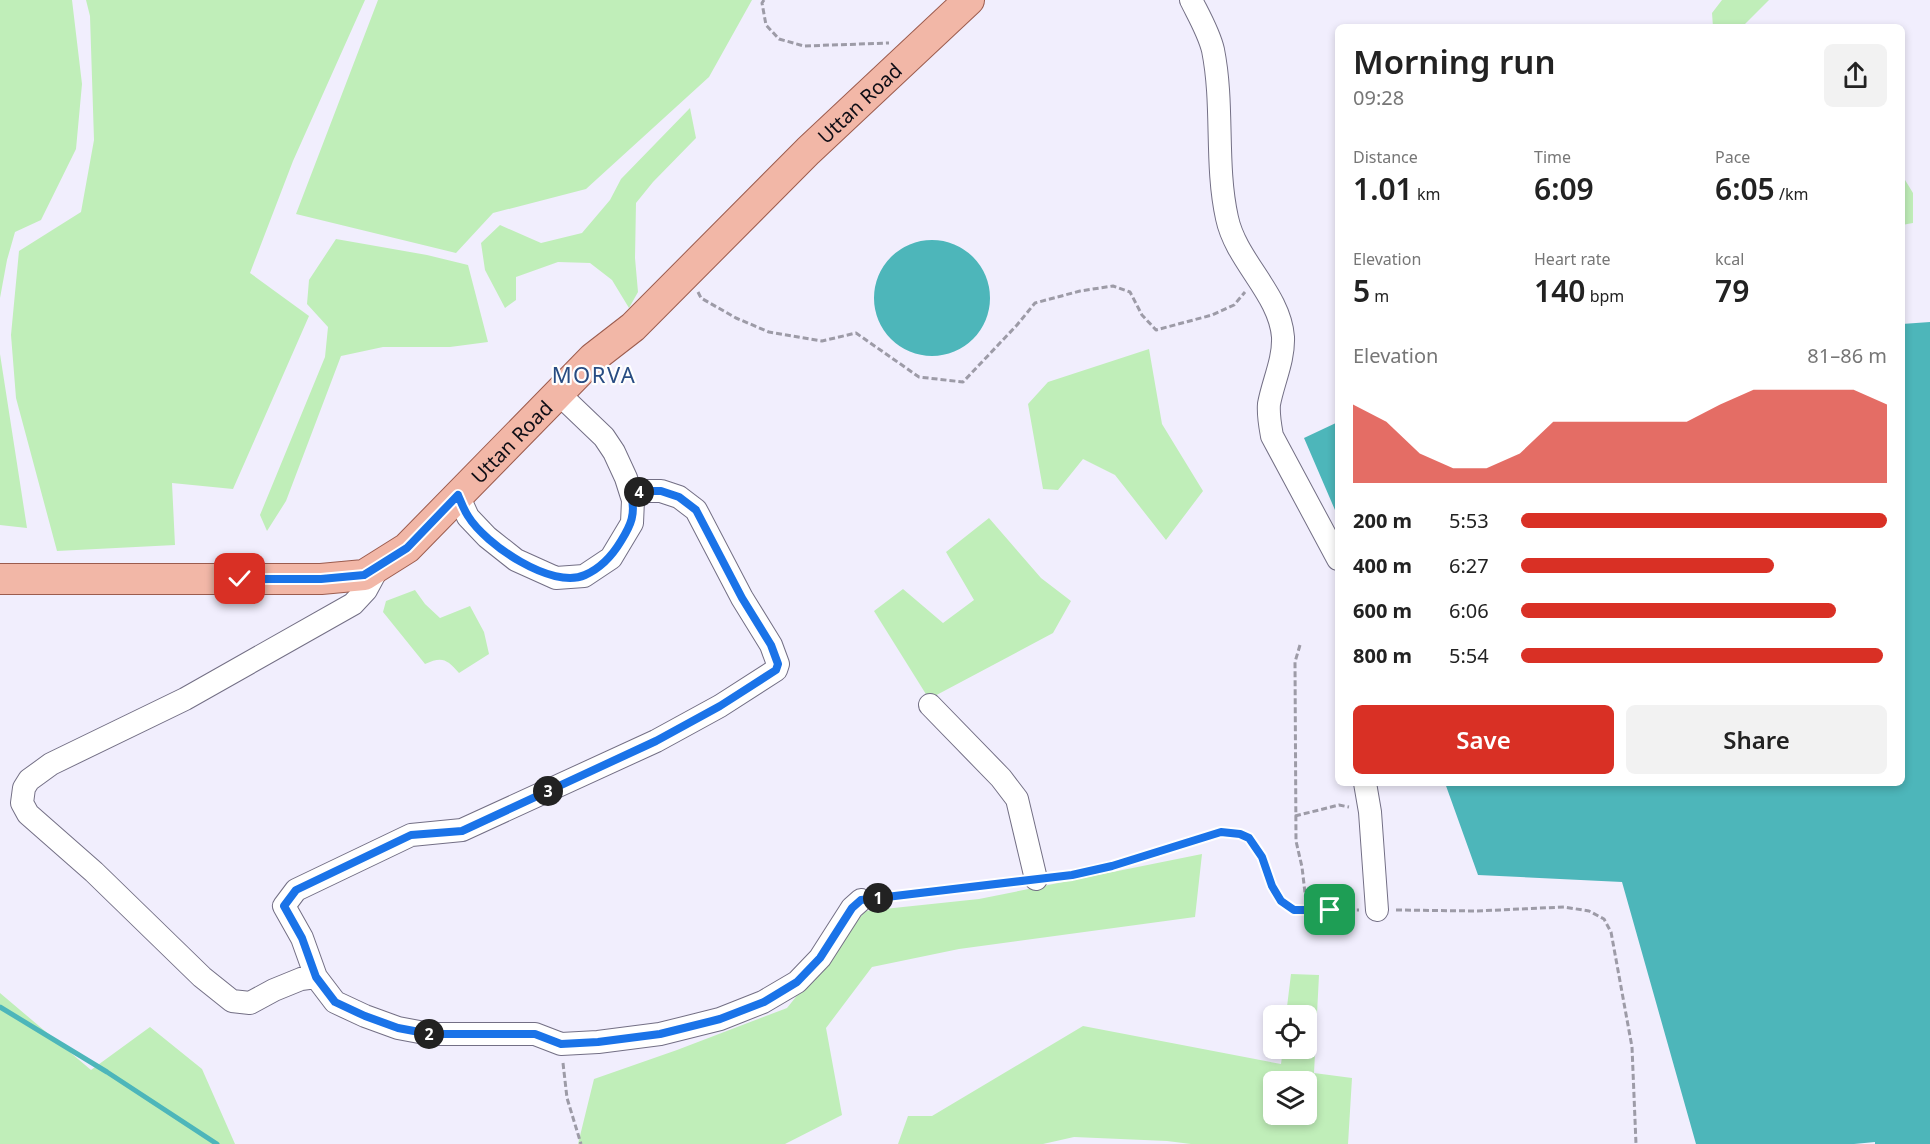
<!DOCTYPE html>
<html lang="en">
<head>
<meta charset="utf-8">
<style>
	body { margin:0; font-family:"Noto Sans",sans-serif; background:#f2f2f2; color:#222; height:100vh; display:flex; flex-direction:column; font-size:22px; white-space:nowrap }
	* { box-sizing:border-box; margin:0 }
	p { font-size:20px; color:#767676 }
	.icon { flex:none; width:33px; height:33px; fill:none; stroke:currentColor; stroke-width:2; stroke-linecap:round; stroke-linejoin:round }
	.map { position:relative; flex:1; overflow:hidden }
	.sheet { position:absolute; left:1335px; top:24px; width:570px; height:762px; display:flex; flex-direction:column; background:#fff; border-radius:9px; box-shadow:0 3px 9px #0003 }
	.sheet>* { flex:none }
	.tools { position:absolute; left:1263px; top:1005px; display:grid; gap:12px }
	.tools a { display:grid; place-items:center; width:54px; height:54px; border-radius:9px; background:#fff; box-shadow:0 3px 9px #0003; font-size:30px }
	.pin { position:absolute; display:grid; place-items:center; width:51px; height:51px; color:#fff; margin:-26px; border-radius:12px; box-shadow:0 3px 9px #0006 }
	.km { position:absolute; width:30px; height:30px; margin:-15px; border-radius:50%; background:#222; color:#fff; font-size:16px; line-height:30px; text-align:center }
	.round { display:grid; place-items:center; flex:none; width:63px; height:63px; border-radius:9px; background:#f2f2f2 }
	.headline { display:flex; align-items:center; justify-content:space-between; height:102px; padding:0 18px }
	h1 { font-size:33px; font-weight:600; line-height:45px }
	.stats { display:grid; grid-template-columns:repeat(3,1fr); gap:9px; height:102px; padding:6px 18px }
	.stats div { display:grid; align-content:center }
	.stats b { font-size:30px; font-weight:600 }
	.stats small { font-size:16px; font-weight:400 }
	.stats p { font-size:16px }
	.chart { height:168px; padding:12px 18px }
	.chart p { display:flex; justify-content:space-between }
	.chart svg { width:100%; height:108px; margin-top:6px; fill:#d93025; opacity:.7 }
	.primary-button { display:flex; gap:12px; margin-top:auto; padding:12px 18px }
	.primary-button a { flex:1; height:69px; border-radius:9px; background:#d93025; color:#fff; font-size:24px; font-weight:600; line-height:69px; text-align:center }
	.primary-button a+a { background:#f2f2f2; color:#222 }
	ul { padding:0 18px; list-style:none; font-size:20px }
	li { display:grid; grid-template-columns:96px 72px 1fr; align-items:center; height:45px }
	li i { height:15px; border-radius:8px; background:#d93025 }
	.map>svg:first-child { display:block }
	.green { fill:#c0eeb9; fill-rule:evenodd }
	.water { fill:#4db6ba }
	.lines { fill:none; stroke-linecap:round; stroke-linejoin:round }
	.stream { stroke:#4db6ba; stroke-width:5 }
	.minor-casing { stroke:#736f85; stroke-width:24 }
	.major-casing { stroke:#9c5c4e; stroke-width:32 }
	.path { stroke:#9d9ba7; stroke-width:3; stroke-dasharray:6 3; stroke-linecap:butt }
	.minor { stroke:#fff; stroke-width:22 }
	.major { stroke:#f2b7a7; stroke-width:30 }
	.route-casing { stroke:#fff; stroke-width:12 }
	.route { stroke:#1a73e8; stroke-width:8 }
	.labels { text-anchor:middle; dominant-baseline:central; stroke-width:4.5; stroke-linejoin:round; paint-order:stroke }
	.street-label { font-size:20px; fill:#0e0d15; stroke:#fefefe }
	.quarter-label { font-size:22px; letter-spacing:1.5px; fill:#284c82; stroke:#fefefe }
</style>
</head>
<body>
<div class="map">
<svg width="1930" height="1144" viewBox="0 0 1930 1144">
	<rect width="100%" height="100%" fill="#f1eefd"/>
	<path class="green" d="M0 0H72L82 84 76 149 41 220 15 232 7 260 0 298Z
		M86 0H365L293 161 250 273 309 316 233 489 172 483 175 545 57 551 16 398 11 335 19 251 81 212 94 140 90 16Z
		M378 0H752L709 77 586 189 493 213 456 253 296 214Z
		M1722 0H1769L1742 27H1713L1712 13Z
		M690 108 696 138 653 182 636 203 635 258 638 292 629 308 612 280 590 263 558 262 516 277V300L505 308 485 270 481 243 500 225 541 243 582 233 610 200 621 179Z
		M1902 175 1913 193V223L1902 225Z
		M336 239 427 255 468 265 488 342 450 347H383L341 356 286 501 267 531 260 515 325 357 328 327 307 304 309 280Z
		M1149 349 1162 424 1203 491 1166 540 1115 475 1083 459 1058 490 1043 489 1028 404 1048 382Z
		M0 354 27 528 0 525Z
		M989 518 1041 578 1071 601 1053 633 929 699 874 611 903 589 943 623 974 600 946 552Z
		M415 590 425 604 440 618 470 606 484 632 489 654 459 673C447 659 442 656 425 664L383 612 386 601Z
		M1202 854 1195 917 959 949 872 967 826 1028 842 1115 785 1144H578L594 1079 677 1050 787 1008 865 911 979 899Z
		M1291 974 1319 975 1314 1073 1352 1078 1348 1144H1191L1167 1141 1074 1137 1043 1144H898L908 1116H932L1083 1026 1281 1064 1283 1049 1306 1048V1016L1286 1015ZM1274 1082H1306V1114H1274Z
		M0 993 91 1070 150 1027 202 1069 235 1144H0Z"/>
	<path class="water" d="M874 298a58 58 0 1 1 116 0a58 58 0 1 1-116 0Z
		M1930 322V1144H1875V1142L1854 1144H1696L1622 882 1478 875 1445 783H1902V324Z
		M1338 422V517L1304 438Z"/>
	<g class="lines">
		<path class="stream" d="M0 1007 107 1072 217 1144"/>
		<g class="minor-casing">
			<path id="minor" d="M1191 0C1199 16 1209 33 1213 50 1224 105 1215 164 1227 218 1236 261 1280 294 1283 337 1284 360 1273 382 1269 404 1268 415 1270 425 1272 436L1338 559
				M458 495 468 517 487 537 516 560 556 578 584 576 611 558 632 523 633 500 626 478 614 452 604 437 558 393
				M380 564 366 590 353 604 185 699 51 764 29 780 24 788 22 803 28 814 94 872 202 977 232 1001 250 1003 274 990 301 979 316 977 335 1002 365 1016 398 1028 430 1034H535L561 1044 598 1042 660 1034 720 1019 763 1002 797 982 820 958 852 908 861 900
				M930 705 1001 778 1017 799 1036 879
				M1365 783 1370 812 1377 910
				M316 977 302 938 284 906 296 890 411 835 462 830 656 741 720 706 776 670 778 664 771 645 742 598 696 510 679 497 661 491H645L631 494"/>
		</g>
		<g class="major-casing">
			<g id="major">
				<path id="s1" d="M0 579H321L364 575 407 548 593 358 633 327 808 151 969 0"/>
			</g>
		</g>
		<path class="path" d="M764 0 762 3 766 25 779 39 804 46 889 43
			M698 292 701 298 736 318 769 332 822 341 856 333 919 377 963 382 1017 325 1035 303 1080 291 1113 286 1130 292 1142 315 1156 330 1212 315 1234 305 1245 292
			M1300 645 1295 662 1296 841 1302 867 1307 910
			M1295 816 1339 805 1349 807
			M1055 877 1112 866 1221 832 1240 834 1249 839 1262 857 1272 886 1280 901 1294 910H1359
			M879 898 1019 881
			M1396 910 1477 911 1564 907 1589 911 1604 919 1611 932 1632 1047 1636 1144
			M563 1063 567 1098 581 1144"/>
		<use href="#minor" class="minor"/>
		<use href="#major" class="major"/>
	</g>
	<g class="lines">
		<g class="route-casing">
			<path id="route" d="M240 579H321L364 575 407 548 458 495C461 502 464 510 468 516 485 544 552 590 585 575 601 568 612 556 621 541 631 525 636 514 631 494L645 491H661L679 497 696 510 742 598 771 645 778 664 776 670 720 706 656 741 462 831 411 835 296 890 284 906 302 938 316 977 335 1002 365 1016 398 1028 430 1034H535L561 1044 598 1042 660 1034 720 1019 764 1002 797 982 820 958 852 908 861 900 1072 875 1112 866 1221 832 1240 834 1249 838 1262 857 1272 886 1281 901 1294 910H1330"/>
		</g>
		<use href="#route" class="route"/>
	</g>
	<g class="labels">
		<g class="street-label">
			<text stroke="none"><textPath href="#s1" startOffset="1050">Uttan Road</textPath></text>
			<text stroke="none"><textPath href="#s1" startOffset="564">Uttan Road</textPath></text>
		</g>
		<g class="quarter-label">
			<text x="594" y="374">MORVA</text>
		</g>
	</g>
</svg>
<div class="tools">
<a><svg class="icon" aria-label="locate" viewBox="0 0 24 24"><circle cx="12" cy="12" r="6"/><path d="M12 2v4M12 18v4M2 12h4M18 12h4"/></svg></a>
<a><svg class="icon" aria-label="layers" viewBox="0 0 24 24"><path d="M12 4l9 5-9 5-9-5zM3 14l9 5 9-5"/></svg></a>
</div>
<div class="pin" style="left:1330px;top:910px;background:#1e9e55"><svg class="icon" aria-label="arrive" viewBox="0 0 24 24"><path d="M6 21V4h12l-3 4 3 4H6"/></svg></div>
<div class="pin" style="left:240px;top:579px;background:#d93025"><svg class="icon" aria-label="check" viewBox="0 0 24 24"><path d="M5 12l5 5 9-10"/></svg></div>
<b class="km" style="left:878px;top:898px">1</b>
<b class="km" style="left:429px;top:1034px">2</b>
<b class="km" style="left:548px;top:791px">3</b>
<b class="km" style="left:639px;top:492px">4</b>
<section class="sheet">
<div class="headline"><div><h1>Morning run</h1><p>09:28</p></div><a class="round"><svg class="icon" aria-label="share" viewBox="0 0 24 24"><path d="M12 15V3M7 8l5-5 5 5M5 13v7h14v-7"/></svg></a></div>
<div class="stats">
<div><p>Distance</p><b>1.01<small> km</small></b></div>
<div><p>Time</p><b>6:09</b></div>
<div><p>Pace</p><b>6:05<small> /km</small></b></div>
</div>
<div class="stats">
<div><p>Elevation</p><b>5<small> m</small></b></div>
<div><p>Heart rate</p><b>140<small> bpm</small></b></div>
<div><p>kcal</p><b>79</b></div>
</div>
<div class="chart"><p><span>Elevation</span>81–86 m</p>
<svg viewBox="0 0 160 44" preserveAspectRatio="none"><path d="M0 44V12L10 19L20 32L30 38L40 38L50 32L60 19L70 19L80 19L90 19L100 19L110 12L120 6L130 6L140 6L150 6L160 12V44z"/></svg>
</div>
<ul>
<li><b>200 m</b>5:53<i style="width:100%"></i></li>
<li><b>400 m</b>6:27<i style="width:69%"></i></li>
<li><b>600 m</b>6:06<i style="width:86%"></i></li>
<li><b>800 m</b>5:54<i style="width:99%"></i></li>
</ul>
<div class="primary-button"><a>Save</a><a>Share</a></div>
</section>
</div>
</body>
</html>
